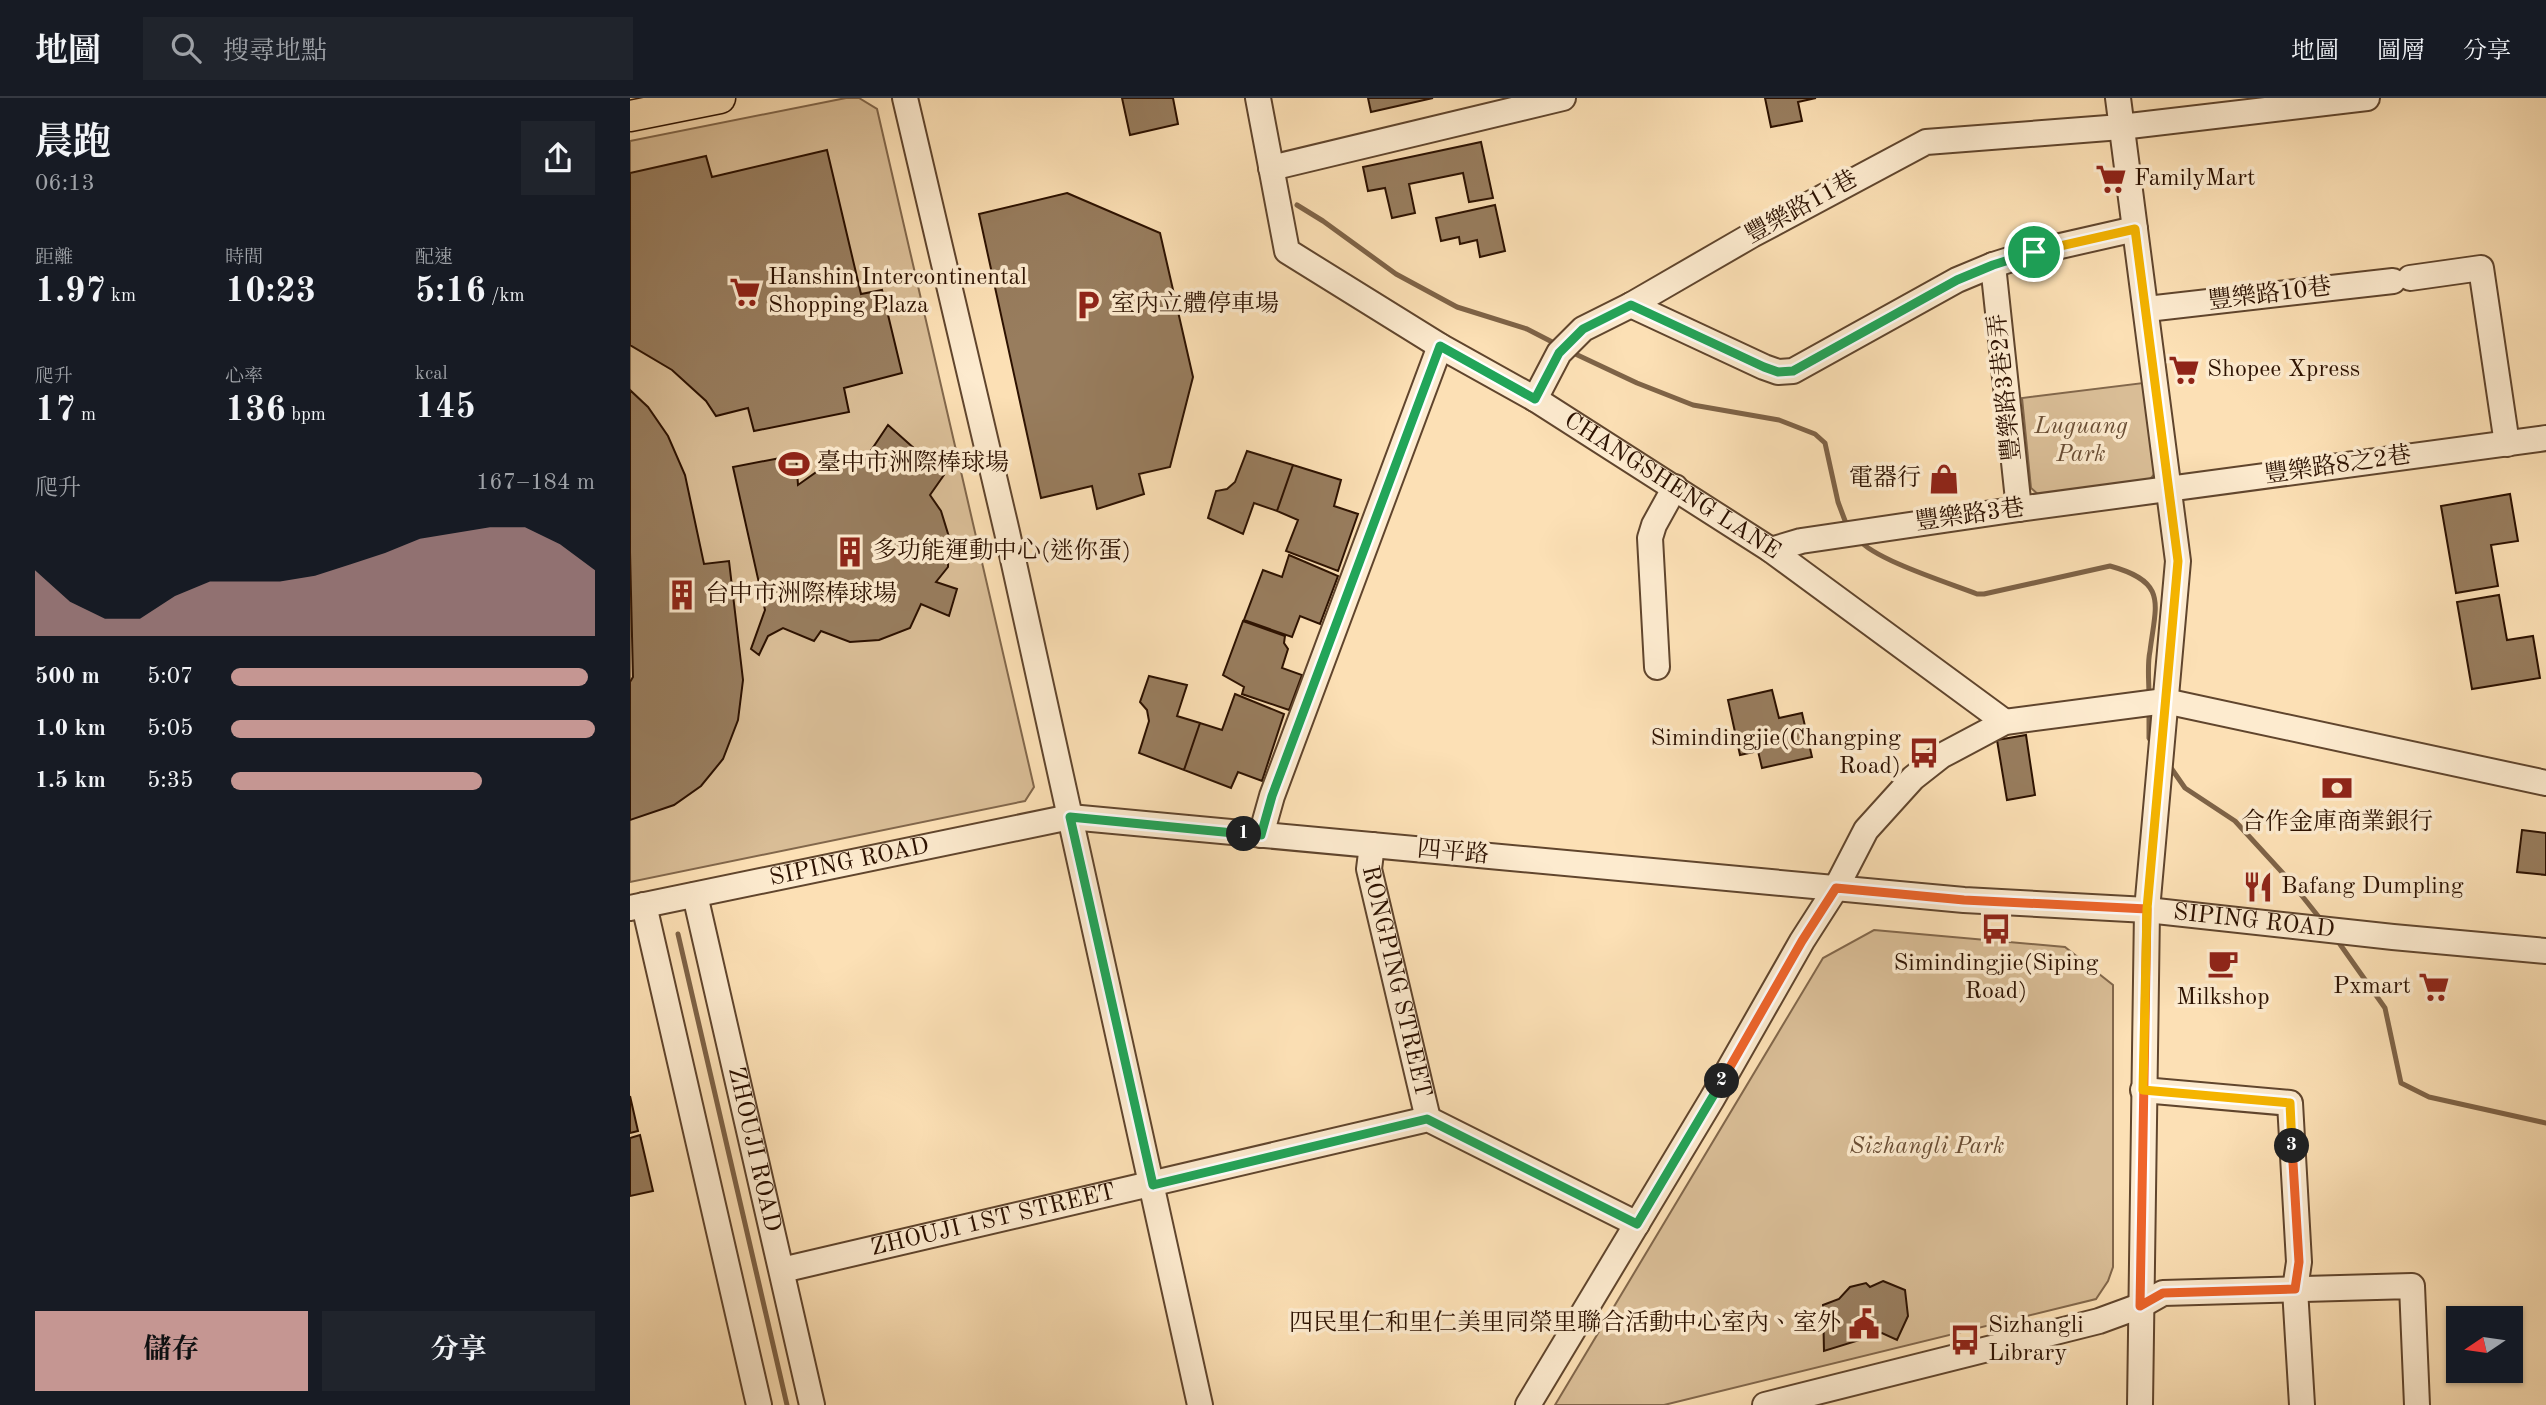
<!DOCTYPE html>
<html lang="zh-TW">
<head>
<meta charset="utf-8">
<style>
	body { margin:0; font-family:"Old Standard TT","Noto Serif TC",serif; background:#20242c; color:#f1f3f6; height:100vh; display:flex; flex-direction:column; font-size:26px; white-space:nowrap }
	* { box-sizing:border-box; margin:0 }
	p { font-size:23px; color:#9ea1a6 }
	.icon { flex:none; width:38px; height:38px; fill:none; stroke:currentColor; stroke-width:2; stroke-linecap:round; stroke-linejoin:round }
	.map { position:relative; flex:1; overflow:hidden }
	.drawer { display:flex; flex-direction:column; background:#171b24; width:630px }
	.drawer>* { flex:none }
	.needle { width:46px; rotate:257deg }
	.fabs { position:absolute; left:1816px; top:1208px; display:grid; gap:14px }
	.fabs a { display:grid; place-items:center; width:77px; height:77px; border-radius:0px; background:#171b24; box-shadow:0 2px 5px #0004; font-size:35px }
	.pin { position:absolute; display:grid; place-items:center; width:60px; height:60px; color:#fff; margin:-30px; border:4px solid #fff; border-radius:50%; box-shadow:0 2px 7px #0007 }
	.km { position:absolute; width:35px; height:35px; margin:-18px; border-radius:50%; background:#222; color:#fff; font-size:19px; line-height:35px; text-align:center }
	.round { display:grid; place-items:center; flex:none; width:74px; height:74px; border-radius:0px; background:#20242c }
	.head { display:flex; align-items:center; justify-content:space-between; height:119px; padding:0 35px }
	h1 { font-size:38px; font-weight:700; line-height:52px }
	.metrics { display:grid; grid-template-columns:repeat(3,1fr); gap:10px; height:119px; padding:7px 35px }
	.metrics div { display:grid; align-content:center }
	.metrics b { font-size:35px; font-weight:700 }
	.metrics small { font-size:19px; font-weight:400 }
	.metrics p { font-size:19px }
	.chart { height:196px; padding:14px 35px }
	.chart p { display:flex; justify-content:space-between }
	.chart svg { width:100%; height:126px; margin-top:7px; fill:#c59692; opacity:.7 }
	.button { display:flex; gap:14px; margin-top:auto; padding:14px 35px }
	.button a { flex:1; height:80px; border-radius:0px; background:#c59692; color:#111; font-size:28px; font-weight:700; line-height:80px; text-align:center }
	.button a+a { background:#20242c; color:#f1f3f6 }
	ul { padding:0 35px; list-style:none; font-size:23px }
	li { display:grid; grid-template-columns:112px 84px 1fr; align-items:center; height:52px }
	li i { height:18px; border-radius:9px; background:#c59692 }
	header { display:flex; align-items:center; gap:42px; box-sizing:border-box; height:98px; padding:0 35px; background:#171b24; border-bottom:2px solid #363941 }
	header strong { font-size:33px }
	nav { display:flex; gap:38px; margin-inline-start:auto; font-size:24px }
	.search { width:490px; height:63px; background:#20242c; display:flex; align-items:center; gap:18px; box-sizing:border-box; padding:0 24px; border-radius:0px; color:#9ea1a6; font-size:26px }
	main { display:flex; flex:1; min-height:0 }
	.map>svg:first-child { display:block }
	.green { fill:#d9bd96; stroke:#82674b; stroke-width:2 }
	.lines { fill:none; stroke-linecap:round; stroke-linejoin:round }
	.stream { stroke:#7e6347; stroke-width:5 }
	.building { fill:#987d5e; stroke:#2c1100; stroke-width:2 }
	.minor-casing { stroke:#60452d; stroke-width:28 }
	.major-casing { stroke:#2c1100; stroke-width:33 }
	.minor { stroke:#fdebcf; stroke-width:24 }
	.major { stroke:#fce0b5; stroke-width:30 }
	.split-1-casing { stroke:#fff; stroke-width:14 }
	.split-2-casing { stroke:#fff; stroke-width:14 }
	.split-3-casing { stroke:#fff; stroke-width:14 }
	.split-4-casing { stroke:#fff; stroke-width:14 }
	.split-1 { stroke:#22a559; stroke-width:9 }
	.split-2 { stroke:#22a559; stroke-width:9 }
	.split-3 { stroke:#f0652b; stroke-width:9 }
	.split-4 { stroke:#f5b400; stroke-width:9 }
	.labels { text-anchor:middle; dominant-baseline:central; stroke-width:7; stroke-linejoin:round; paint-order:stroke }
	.poi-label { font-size:24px; fill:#2c1100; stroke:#fdebcf; text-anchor:start }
	.street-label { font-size:24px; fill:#2c1100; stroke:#fdebcf }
	.park-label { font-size:24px; font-style:italic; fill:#694d34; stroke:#fdebcf }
</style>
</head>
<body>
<header>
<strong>地圖</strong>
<div class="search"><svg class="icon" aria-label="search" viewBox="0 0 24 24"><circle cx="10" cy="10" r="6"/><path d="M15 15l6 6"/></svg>搜尋地點</div>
<nav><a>地圖</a><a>圖層</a><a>分享</a></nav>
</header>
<main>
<section class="drawer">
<div class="head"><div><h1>晨跑</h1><p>06:13</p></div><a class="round"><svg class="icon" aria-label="share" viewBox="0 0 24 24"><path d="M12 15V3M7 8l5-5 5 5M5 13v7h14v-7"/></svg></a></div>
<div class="metrics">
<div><p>距離</p><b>1.97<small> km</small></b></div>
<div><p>時間</p><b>10:23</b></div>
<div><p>配速</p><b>5:16<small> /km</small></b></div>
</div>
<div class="metrics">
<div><p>爬升</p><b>17<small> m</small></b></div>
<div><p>心率</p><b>136<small> bpm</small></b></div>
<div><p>kcal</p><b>145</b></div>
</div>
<div class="chart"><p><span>爬升</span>167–184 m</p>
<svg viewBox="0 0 160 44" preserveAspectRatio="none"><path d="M0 44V21L10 32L20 38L30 38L40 30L50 25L60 25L70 25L80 23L90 19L100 15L110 10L120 8L130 6L140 6L150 12L160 21V44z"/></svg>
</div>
<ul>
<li><b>500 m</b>5:07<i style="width:98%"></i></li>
<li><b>1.0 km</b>5:05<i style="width:100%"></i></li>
<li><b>1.5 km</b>5:35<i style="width:69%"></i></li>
</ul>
<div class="button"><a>儲存</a><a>分享</a></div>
</section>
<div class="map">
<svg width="1916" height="1307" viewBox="0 0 1916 1307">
	<rect width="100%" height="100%" fill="#fce0b5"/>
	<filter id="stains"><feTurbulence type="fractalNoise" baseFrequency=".00286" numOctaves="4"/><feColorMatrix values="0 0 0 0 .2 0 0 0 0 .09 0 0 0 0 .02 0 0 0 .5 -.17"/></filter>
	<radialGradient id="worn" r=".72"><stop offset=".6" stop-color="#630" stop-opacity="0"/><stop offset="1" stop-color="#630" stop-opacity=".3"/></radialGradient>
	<path class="green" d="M216 0H229L247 11 404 689 395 703 0 784V43Z
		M1513 285 1525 375 1517 385 1411 399 1401 390 1392 300Z
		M1244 832 1435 849 1483 887V1169L1478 1183 1466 1201 1034 1307H925L1193 860Z"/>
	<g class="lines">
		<path class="stream" d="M667 107 693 123 766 176 827 209 897 231 928 247
			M939 253 1007 285 1063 307 1149 322 1185 336 1195 345 1208 404 1217 428
			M1228 441C1245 462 1319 485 1347 496H1354L1480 468C1538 484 1526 505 1520 553 1517 567 1519 583 1519 597
			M1519 610V640L1522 645
			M1539 667 1555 690 1605 723 1661 784 1692 823
			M48 836 157 1307
			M1707 842 1755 910 1771 985 1799 999 1916 1025"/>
	</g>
	<path class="building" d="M492 0H543L548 26 500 37Z
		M738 0H803L741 14Z
		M1135 0H1186L1168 4 1172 23 1141 29Z
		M851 44 863 100 839 104 833 75 779 86 785 115 762 120 755 90 738 93 733 69Z
		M197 52 231 196 252 192 272 275 214 290 219 314 124 333 118 310 86 318 76 303 42 272 0 247V75L76 58 82 79Z
		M437 95 530 135 563 279 540 369 509 376 514 396 467 411 462 388 411 400 349 116Z
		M865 107 875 153 850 159 847 142 830 146 829 139 811 143 806 120Z
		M0 292 18 309 38 338 55 377 74 466 99 463 113 582 108 622 93 661 71 688 44 707 0 722V584L3 579 0 454Z
		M258 327 314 377 300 397 311 413 319 439 318 469 306 484 327 491 319 518 291 506 280 530 249 542 220 544 191 533 184 543 153 530 138 538 129 557 121 551 135 512 103 369 166 357 168 387 192 370 220 363H234Z
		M617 353 663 367 647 413 624 405 613 436 578 420 586 393 597 391 605 384Z
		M663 367 711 382 704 408 728 416 708 473 656 453 668 422 647 413Z
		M1880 396 1888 443 1861 447 1868 488 1826 495 1811 408Z
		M659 457 708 478 690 526 670 518 662 539 614 522 633 472 652 479Z
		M1869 497 1877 542 1903 538 1910 580 1842 591 1827 504Z
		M613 523 655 538 654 545 658 551 652 570 672 577 659 612 612 596 614 589 593 577Z
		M519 578 557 587 547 618 570 625 554 672 509 655 519 623 517 612 510 604Z
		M1142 592 1149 620 1172 615 1182 659 1132 670 1128 653 1110 657 1098 602Z
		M605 596 654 616 632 683 608 674 601 690 554 672 570 625 592 632Z
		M1396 637 1405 697 1377 702 1367 642Z
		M1892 732 1916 735V777L1887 774Z
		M0 998 8 1033 0 1035Z
		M10 1037 23 1093 0 1098V1040Z
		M1253 1183 1275 1192 1278 1218 1267 1242 1252 1235 1194 1253 1193 1207 1209 1201 1220 1189 1236 1185 1240 1189Z"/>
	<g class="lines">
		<g class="minor-casing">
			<g id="minor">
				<path d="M275 0 377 434 570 1307"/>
				<path id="s1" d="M628 0 657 153 810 248 905 301 1141 452 1375 624"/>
				<path d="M1488 0 1548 463 1517 812 1510 1307"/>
				<path d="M641 70 933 0"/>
				<path d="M1363 167 1389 411"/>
				<path d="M1780 180 1851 170 1877 346"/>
				<path d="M1001 207 1134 269 1148 274 1163 273 1327 182 1363 167 1404 154 1505 131"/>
				<path d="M1517 211 1763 183"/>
				<path d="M905 301 929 255 953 231 1001 207 1122 137 1296 44 1491 29 1737 0"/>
				<path d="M1141 452 1171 443 1389 411 1916 340"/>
				<path d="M1027 569 1020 440 1024 427 1045 389"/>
				<path d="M631 737 642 698 810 248"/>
				<path id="s2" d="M742 747 739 771 798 1021"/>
				<path id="s3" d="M65 797 182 1307"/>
				<path d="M14 807 129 1307"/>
				<path id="s4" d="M0 810 440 719 1334 802 1517 812 1763 839 1916 853"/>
				<path d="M1513 992 1660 1005 1669 1164 1665 1191 1672 1307"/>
				<path id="s5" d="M152 1172 798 1021 1007 1126"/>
				<path d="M898 1307 1082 1001 1172 843 1206 790 1236 732 1283 680 1311 658 1375 624 1535 603 1916 685"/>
				<path d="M1135 1307 1469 1223 1510 1208 1533 1195 1782 1188 1787 1307"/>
			</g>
		</g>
		<g class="major-casing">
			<path id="major" d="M0 18 90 0"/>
		</g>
		<use href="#minor" class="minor"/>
		<use href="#major" class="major"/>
	</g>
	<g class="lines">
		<g class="split-1-casing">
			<path id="split-1" d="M614 736 631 737 642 698 810 248 905 301 929 255 953 231 1001 207 1134 269 1148 274 1163 273 1327 182 1363 167 1404 154"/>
		</g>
		<g class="split-2-casing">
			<path id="split-2" d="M614 736 440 719 523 1087 797 1021 1007 1126 1092 983"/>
		</g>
		<g class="split-3-casing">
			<path id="split-3" d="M1092 983 1172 843 1206 790 1334 802 1517 811 1510 1208 1533 1195 1665 1191 1669 1164 1662 1048"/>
		</g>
		<g class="split-4-casing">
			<path id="split-4" d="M1404 154 1505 131 1548 463 1517 811 1513 992 1660 1005 1662 1048"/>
		</g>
		<use href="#split-1" class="split-1"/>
		<use href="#split-2" class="split-2"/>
		<use href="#split-3" class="split-3"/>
		<use href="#split-4" class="split-4"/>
	</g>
	<defs>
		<g id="supermarket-bare" transform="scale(2.415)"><path d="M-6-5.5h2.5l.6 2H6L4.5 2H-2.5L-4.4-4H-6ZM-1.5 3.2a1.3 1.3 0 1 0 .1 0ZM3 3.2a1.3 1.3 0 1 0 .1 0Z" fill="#8f2418" stroke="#fdebcf" stroke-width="2.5" paint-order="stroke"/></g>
		<g id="parking-bare" transform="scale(2.415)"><path d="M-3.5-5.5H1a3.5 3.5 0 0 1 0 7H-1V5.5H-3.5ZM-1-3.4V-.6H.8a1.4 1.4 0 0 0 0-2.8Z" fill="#8f2418" stroke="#fdebcf" stroke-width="2.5" paint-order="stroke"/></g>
		<g id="stadium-bare" transform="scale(2.415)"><path d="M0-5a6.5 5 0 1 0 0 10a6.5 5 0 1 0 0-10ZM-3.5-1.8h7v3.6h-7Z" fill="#8f2418" stroke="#fdebcf" stroke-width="2.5" paint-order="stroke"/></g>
		<g id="shop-bare" transform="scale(2.415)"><path d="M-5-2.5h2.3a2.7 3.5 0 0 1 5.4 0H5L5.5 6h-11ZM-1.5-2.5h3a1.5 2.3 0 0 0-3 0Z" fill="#8f2418" stroke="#fdebcf" stroke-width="2.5" paint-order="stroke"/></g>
		<g id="building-bare" transform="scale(2.415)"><path d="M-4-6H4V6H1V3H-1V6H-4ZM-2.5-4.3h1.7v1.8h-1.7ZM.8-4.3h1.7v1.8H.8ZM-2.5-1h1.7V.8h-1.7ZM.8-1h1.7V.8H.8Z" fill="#8f2418" stroke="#fdebcf" stroke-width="2.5" paint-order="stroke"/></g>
		<g id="bus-bare" transform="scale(2.415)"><path d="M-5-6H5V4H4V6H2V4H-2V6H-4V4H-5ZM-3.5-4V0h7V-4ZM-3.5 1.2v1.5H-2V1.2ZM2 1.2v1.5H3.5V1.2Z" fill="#8f2418" stroke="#fdebcf" stroke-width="2.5" paint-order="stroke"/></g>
		<g id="bank-bare" transform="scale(2.415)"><path d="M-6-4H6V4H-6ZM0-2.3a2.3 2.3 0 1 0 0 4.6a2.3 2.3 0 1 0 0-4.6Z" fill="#8f2418" stroke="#fdebcf" stroke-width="2.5" paint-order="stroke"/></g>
		<g id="restaurant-bare" transform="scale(2.415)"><path d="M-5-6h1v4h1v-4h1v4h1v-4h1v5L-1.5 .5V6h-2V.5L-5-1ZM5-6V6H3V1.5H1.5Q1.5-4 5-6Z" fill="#8f2418" stroke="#fdebcf" stroke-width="2.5" paint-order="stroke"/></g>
		<g id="cafe-bare" transform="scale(2.415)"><path d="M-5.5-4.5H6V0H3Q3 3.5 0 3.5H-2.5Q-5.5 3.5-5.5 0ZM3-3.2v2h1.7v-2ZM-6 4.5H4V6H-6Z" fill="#8f2418" stroke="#fdebcf" stroke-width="2.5" paint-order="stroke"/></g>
		<g id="civic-bare" transform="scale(2.415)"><path d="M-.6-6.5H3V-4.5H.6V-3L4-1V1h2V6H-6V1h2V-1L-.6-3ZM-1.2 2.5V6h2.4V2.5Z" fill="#8f2418" stroke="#fdebcf" stroke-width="2.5" paint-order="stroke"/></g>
	</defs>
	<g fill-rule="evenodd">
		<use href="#supermarket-bare" x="1481" y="81"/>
		<use href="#supermarket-bare" x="115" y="194"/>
		<use href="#parking-bare" x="458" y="207"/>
		<use href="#supermarket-bare" x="1554" y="272"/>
		<use href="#stadium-bare" x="164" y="366"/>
		<use href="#shop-bare" x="1314" y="381"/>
		<use href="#building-bare" x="220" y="454"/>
		<use href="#building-bare" x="52" y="497"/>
		<use href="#bus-bare" x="1294" y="655"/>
		<use href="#bank-bare" x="1707" y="690"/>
		<use href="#restaurant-bare" x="1628" y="789"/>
		<use href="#bus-bare" x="1366" y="831"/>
		<use href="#cafe-bare" x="1593" y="865"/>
		<use href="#supermarket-bare" x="1804" y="889"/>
		<use href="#civic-bare" x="1234" y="1226"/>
		<use href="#bus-bare" x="1335" y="1242"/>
	</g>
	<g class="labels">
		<g class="poi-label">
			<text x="1504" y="81">FamilyMart</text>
			<text x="138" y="180">Hanshin Intercontinental<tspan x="138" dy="28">Shopping Plaza</tspan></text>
			<text x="481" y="207">室內立體停車場</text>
			<text x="1577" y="272">Shopee Xpress</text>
			<text x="187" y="366">臺中市洲際棒球場</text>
			<text x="1291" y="381" text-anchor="end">電器行</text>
			<text x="243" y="454">多功能運動中心(迷你蛋)</text>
			<text x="75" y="497">台中市洲際棒球場</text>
			<text x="1271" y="641" text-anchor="end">Simindingjie(Changping<tspan x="1271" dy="28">Road)</tspan></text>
			<text x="1707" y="725" text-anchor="middle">合作金庫商業銀行</text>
			<text x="1651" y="789">Bafang Dumpling</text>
			<text x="1366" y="866" text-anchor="middle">Simindingjie(Siping<tspan x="1366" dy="28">Road)</tspan></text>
			<text x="1781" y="889" text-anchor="end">Pxmart</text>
			<text x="1593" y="900" text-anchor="middle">Milkshop</text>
			<text x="1211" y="1226" text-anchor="end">四民里仁和里仁美里同榮里聯合活動中心室內、室外</text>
			<text x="1358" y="1228">Sizhangli<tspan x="1358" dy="28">Library</tspan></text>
		</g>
		<g class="street-label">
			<text transform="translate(1172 110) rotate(-29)">豐樂路11巷</text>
			<text transform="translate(1640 197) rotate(-7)">豐樂路10巷</text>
			<text transform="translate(1376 289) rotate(-96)">豐樂路3巷2弄</text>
			<text transform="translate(1708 368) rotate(-8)">豐樂路8之2巷</text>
			<text stroke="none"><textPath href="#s1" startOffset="607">CHANGSHENG LANE</textPath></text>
			<text transform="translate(1340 418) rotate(-8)">豐樂路3巷</text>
			<text transform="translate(823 755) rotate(5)">四平路</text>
			<text stroke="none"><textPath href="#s4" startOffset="224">SIPING ROAD</textPath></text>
			<text stroke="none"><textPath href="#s4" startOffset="1638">SIPING ROAD</textPath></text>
			<text stroke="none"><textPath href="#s2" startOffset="140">RONGPING STREET</textPath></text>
			<text stroke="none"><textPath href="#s3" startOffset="261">ZHOUJI ROAD</textPath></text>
			<text stroke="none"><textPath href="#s5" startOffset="217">ZHOUJI 1ST STREET</textPath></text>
		</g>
		<g class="park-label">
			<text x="1451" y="329">Luguang<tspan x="1451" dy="28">Park</tspan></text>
			<text x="1297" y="1049">Sizhangli Park</text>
		</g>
	</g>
	<rect width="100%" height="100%" filter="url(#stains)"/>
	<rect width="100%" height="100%" fill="url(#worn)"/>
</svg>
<div class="fabs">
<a><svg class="needle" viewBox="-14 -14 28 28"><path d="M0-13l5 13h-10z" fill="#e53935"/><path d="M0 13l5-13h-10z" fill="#9ea1a6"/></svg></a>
</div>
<div class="pin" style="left:1404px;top:154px;background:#1e9e55"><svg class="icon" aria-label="arrive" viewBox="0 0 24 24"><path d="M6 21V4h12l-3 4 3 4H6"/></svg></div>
<b class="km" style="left:614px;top:736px">1</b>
<b class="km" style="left:1092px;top:983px">2</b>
<b class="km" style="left:1662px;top:1048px">3</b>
</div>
</main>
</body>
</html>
